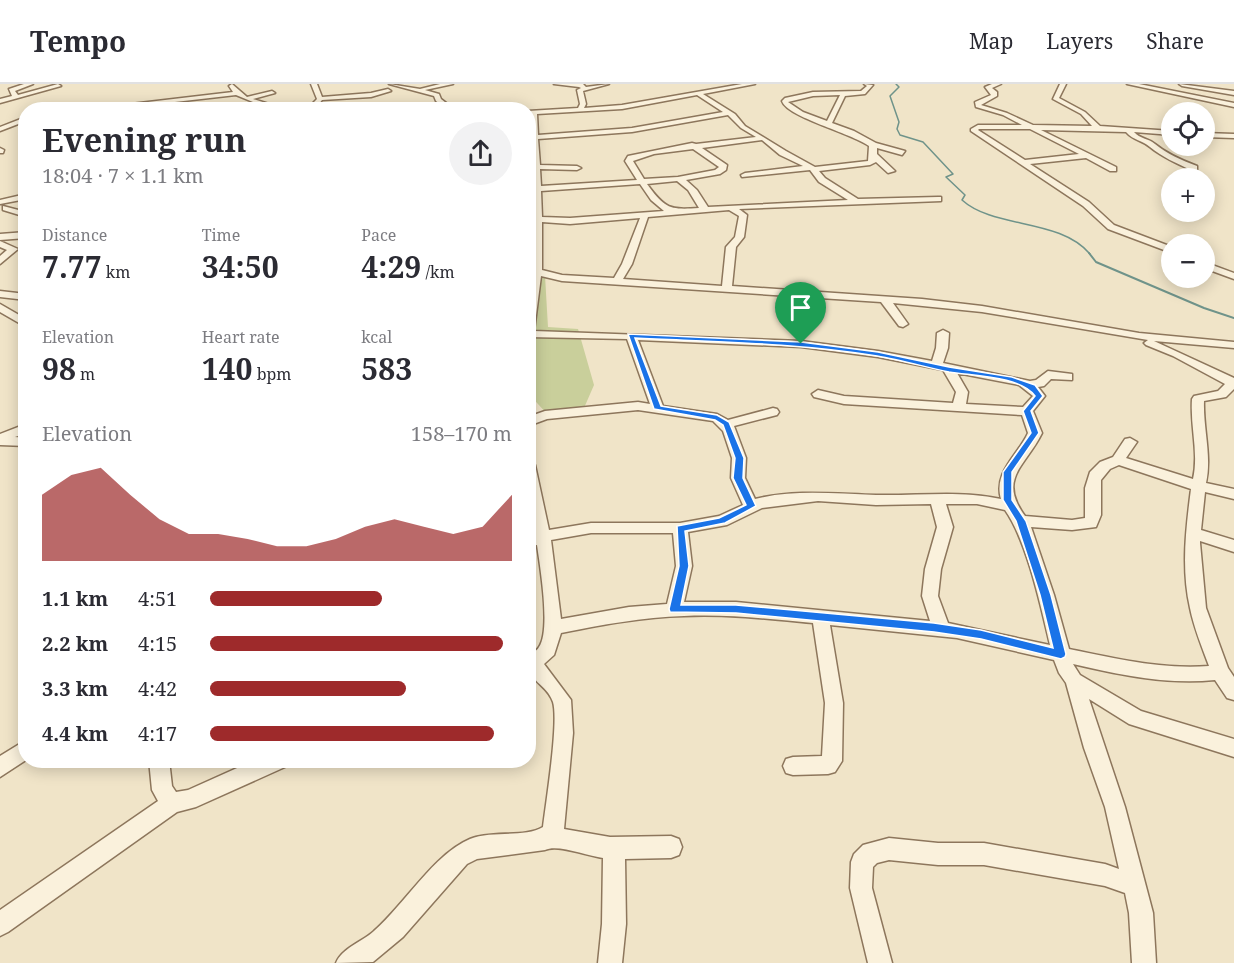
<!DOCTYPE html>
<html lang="en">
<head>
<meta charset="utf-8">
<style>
	body { margin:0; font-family:"Noto Serif",serif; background:#f2f2f3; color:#2b2b33; height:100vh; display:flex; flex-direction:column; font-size:22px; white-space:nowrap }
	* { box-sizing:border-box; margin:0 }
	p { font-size:20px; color:#7c7c81 }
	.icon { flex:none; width:33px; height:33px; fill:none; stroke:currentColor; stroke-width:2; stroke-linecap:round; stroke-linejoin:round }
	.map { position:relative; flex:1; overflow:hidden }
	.details { position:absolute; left:18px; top:18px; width:518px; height:666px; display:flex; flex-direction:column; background:#fff; border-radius:24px; box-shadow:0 3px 15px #0003 }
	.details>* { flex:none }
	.buttons { position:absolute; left:1161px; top:18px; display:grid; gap:12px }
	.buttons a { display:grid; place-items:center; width:54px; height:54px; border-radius:50%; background:#fff; box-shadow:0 3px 15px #0003; font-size:30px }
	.pin { position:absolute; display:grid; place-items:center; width:51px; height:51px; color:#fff; margin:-62px -26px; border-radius:50% 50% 50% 0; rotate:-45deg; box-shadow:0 0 6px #0007 }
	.pin .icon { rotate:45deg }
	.round { display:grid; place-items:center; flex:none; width:63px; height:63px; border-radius:32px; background:#f2f2f3 }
	.head { display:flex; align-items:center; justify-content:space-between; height:102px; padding:0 24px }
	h1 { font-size:33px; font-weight:700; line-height:45px }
	.metrics { display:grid; grid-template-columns:repeat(3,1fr); gap:9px; height:102px; padding:6px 24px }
	.metrics div { display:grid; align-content:center }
	.metrics b { font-size:30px; font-weight:700 }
	.metrics small { font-size:16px; font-weight:400 }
	.metrics p { font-size:16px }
	.chart { height:168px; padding:12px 24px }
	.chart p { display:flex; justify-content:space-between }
	.chart svg { width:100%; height:108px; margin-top:6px; fill:#9e2a2b; opacity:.7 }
	ul { padding:0 24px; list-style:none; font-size:20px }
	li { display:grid; grid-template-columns:96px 72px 1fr; align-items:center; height:45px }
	li i { height:15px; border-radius:8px; background:#9e2a2b }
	header { display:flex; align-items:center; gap:36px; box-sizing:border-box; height:84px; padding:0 30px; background:#fff; border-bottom:2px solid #e1e1e2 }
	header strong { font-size:28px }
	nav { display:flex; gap:33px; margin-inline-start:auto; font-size:21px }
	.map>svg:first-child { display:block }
	.green { fill:#c9cf9b }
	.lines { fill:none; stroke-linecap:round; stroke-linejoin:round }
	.stream-far1 { stroke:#6f938a; stroke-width:1.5 }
	.stream { stroke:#6f938a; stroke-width:2 }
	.minor-casing { stroke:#8d765c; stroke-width:3 }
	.minor { fill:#faf1dc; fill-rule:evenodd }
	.route { fill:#1a73e8; stroke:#fff; stroke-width:1.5; fill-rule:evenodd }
</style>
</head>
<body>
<header>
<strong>Tempo</strong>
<nav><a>Map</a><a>Layers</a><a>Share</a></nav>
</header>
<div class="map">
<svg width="1234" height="879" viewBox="0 0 1234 879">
	<rect width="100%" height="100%" fill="#f0e4c8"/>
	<path class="green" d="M528 192H545L548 243 578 245 594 301 584 324 548 331 528 309Z"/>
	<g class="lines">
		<path class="stream-far1" d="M896 0 899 3 890 12 899 38 897 45 900 51 923 58 953 90 946 93 965 111 962 116C994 145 1060 134 1090 170"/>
		<path class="stream" d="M1089 169 1096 178 1204 224 1234 234"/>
		<g class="minor-casing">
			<path id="minor" d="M24 0H33L15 7 18 11 58 0 61 2 0 19V15L12 12 9 5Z
				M232 0 247 13 272 7 275 9 253 15 269 20 267 26H260L263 22 236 11 105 26H80L233 8 229 2Z
				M311 0H317L322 13 371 9 388 5 391 7 371 13 322 16 314 26H306L317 15Z
				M389 0 420 5 440 0H453L425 6 439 10 441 15 450 22 448 26H442L444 23 436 17 434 12Z
				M554 0H583L586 3 609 0 583 7 586 20 584 24 622 21 742 0H755L703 10 735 30 745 42 786 67 815 83 868 77 869 62C851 49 787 33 782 17L785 14 813 8 861 7 867 2 864 0 873 1 865 10 845 12 832 39 854 47 876 59 905 67 902 71 877 64V70L895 87 888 89 876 78 870 81 819 87 825 94 858 115 938 113H941V117L739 125 747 131 744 153 736 163 732 202 922 215 982 222 1139 249 1234 258V264L1154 257 1234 294V305L1226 313 1204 317C1203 345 1212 372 1206 399L1234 405V415L1205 408 1201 446 1234 456V468L1200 457V459L1206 524 1228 584 1234 593V616L1227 614 1215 596C1168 601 1120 591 1073 580L1080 591 1141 627 1234 655V673L1129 640 1089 615 1125 723 1153 829 1156 879H1132L1129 829 1125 809 1105 802 984 781H938L889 776 877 779 873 783 872 804 892 879H868L850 804 851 778 854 770 863 761 889 754 938 759H984L1105 780 1119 785 1105 723 1084 664 1066 599 1059 589 1054 576 957 554 830 541 843 619 842 677 835 688 828 690 793 691 786 689 783 682 786 675 793 673 822 672 825 619 813 539C770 535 727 530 684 532 643 533 602 541 561 549L554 571 544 580 571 616 573 649 564 745 610 753 671 752 679 755 682 763 679 771 671 774 625 775 626 840 622 879H598L602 840 603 774C587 772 558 760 545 766L477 775 467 780 403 853 373 878 336 879C342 864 362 858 374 847 405 820 434 770 470 755 491 746 525 754 543 743 546 718 559 638 553 618 546 598 528 601 528 572 532 569 537 567 539 563 551 546 540 482 537 461L528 462V452L535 450 528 413V377L535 381 549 446 591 439H680L719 432 743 421 731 394 732 374 723 347 713 337 638 326 547 335 528 342V333L545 327 638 318 650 320 627 255 528 253V203L532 188 534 135 531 31H528V27L578 24 580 20 577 6 581 4 579 3ZM697 11 723 28 632 44 538 51 537 30 622 25ZM840 11 827 37 803 28 788 18 813 12ZM728 31 741 44 756 53 696 60 692 59 628 72 625 77 637 96 541 102 540 85 577 86 581 84 577 82 540 81 538 55 632 48ZM762 56 780 71 803 82 745 89 741 91 742 93 810 86 819 98 848 116 708 123 697 106 686 96 720 90 726 86 727 81 702 64ZM693 65 719 83 715 86 678 93 644 95 633 77 654 70ZM677 97 688 106 699 124C670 126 665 125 647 100ZM640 100 651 116 664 127 570 134 542 133 541 107ZM729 126 739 132 735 153 726 163 722 202 623 195 632 180 648 133ZM640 134 622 180 614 194 562 191 542 186V138L570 140ZM541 192 562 197 881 218 899 242 903 243 908 240 893 219 982 228 1148 256 1144 259 1146 261 1173 272 1225 300 1218 307 1194 312 1192 315C1190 342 1199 369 1193 395L1126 374 1137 358 1130 354 1125 355 1113 373 1100 378 1090 388 1085 404V434L1072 436 1025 432C997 394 1026 382 1042 349L1033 327 1045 312 1038 303 1044 302 1051 295 1072 296V290L1048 287 1036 296 1030 297 943 279 948 264 949 249 943 246 937 249 936 264 932 277 878 267 801 257 534 247ZM638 256 801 263 878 273 943 286 956 308 953 319 844 312 818 306 812 310 814 313 844 320 1022 331 1028 349C1018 371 993 388 1001 415 959 406 918 412 876 411 835 410 795 405 755 415L745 394 746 374 734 342 777 331 779 328 777 325 773 324 728 336 717 330 663 322ZM957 289 1019 301 1033 312 1023 323 966 320 968 308ZM1119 381 1191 405C1186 444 1181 485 1190 524 1194 544 1202 563 1209 582 1162 586 1114 574 1069 565L1054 511 1031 443 1072 446 1096 443 1101 431V396L1110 385ZM818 417 876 421 931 420 937 443 925 485 922 512 930 537 736 518H684L692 482 688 448 727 441 762 424ZM946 420H977L1005 426C1027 457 1041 523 1050 561L948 539 938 512 941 485 953 443ZM591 449H673L676 482 667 520 629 523 561 535 551 456Z
				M992 0H1001L992 4 997 8V12L981 21 1007 29 1033 41 1092 42 1081 30 1053 15 1060 0H1066L1059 14 1085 28 1100 42 1172 47V51L1134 48C1140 55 1148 54 1155 60 1167 70 1181 76 1197 82V86H1191C1176 79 1162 73 1150 63 1142 56 1134 57 1126 48L1041 46 1116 83V87H1110L1086 74 1030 80 1089 118 1114 141 1172 163V169L1108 145 1083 122 971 47V45L978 41H1022L1003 31 976 23 975 18 991 11 985 3ZM979 45H1030L1079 70 1025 76 978 46Z
				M1127 0H1139L1234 19V23Z
				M1179 0 1234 7V11L1182 2Z
				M26 33V37L0 47V43Z
				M1204 49 1234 50V54L1204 53Z
				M0 64 4 66 3 69H0Z
				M26 110V115L0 120V116Z
				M3 122 26 128V133L3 126Z
				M26 148V154L0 156V150Z
				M0 157 18 165 0 180V172L7 166 0 163Z
				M1204 178 1234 189V195L1204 184Z
				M0 207 26 210V216L0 213Z
				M0 220 26 235V243L0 228Z
				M26 340V349L15 353 26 354V362L0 361V350Z
				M26 656V676L0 693V672Z
				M149 676H169L172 702 176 708 188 706 255 676H288L285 683 196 723 177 728 8 848 0 852V826L158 717 152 706Z"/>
		</g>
		<use href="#minor" class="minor"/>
	</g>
	<path class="route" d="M628 250 801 258 878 268 949 283 1012 293 1035 301 1043 312 1031 327 1039 349 1012 388V416L1026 437 1051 511 1066 570 1065 573 1061 575 981 555 934 548 736 529 670 528 669 525 679 482 677 442 719 434 746 421 733 394 735 374 723 341 715 336 654 325ZM635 254C716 258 798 259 877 272 901 276 925 283 949 288 972 292 1021 292 1035 312L1023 327 1031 349 1003 388V416L1016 437 1040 511 1053 564 981 546 934 539 736 521H681L689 482 685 447 725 439 756 422 743 394 744 374 729 338 717 331 661 322Z"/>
</svg>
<div class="buttons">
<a><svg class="icon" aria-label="locate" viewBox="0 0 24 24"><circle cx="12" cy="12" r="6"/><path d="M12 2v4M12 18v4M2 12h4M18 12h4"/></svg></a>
<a>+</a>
<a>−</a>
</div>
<div class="pin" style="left:801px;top:260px;background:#1e9e55"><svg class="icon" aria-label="arrive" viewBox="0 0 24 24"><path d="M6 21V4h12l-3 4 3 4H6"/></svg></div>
<section class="details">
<div class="head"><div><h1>Evening run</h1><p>18:04 · 7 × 1.1 km</p></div><a class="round"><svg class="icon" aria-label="share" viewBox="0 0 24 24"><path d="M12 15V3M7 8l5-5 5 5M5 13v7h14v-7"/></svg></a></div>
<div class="metrics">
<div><p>Distance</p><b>7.77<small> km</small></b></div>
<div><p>Time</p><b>34:50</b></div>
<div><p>Pace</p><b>4:29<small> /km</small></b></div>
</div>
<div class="metrics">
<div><p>Elevation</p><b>98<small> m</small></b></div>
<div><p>Heart rate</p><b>140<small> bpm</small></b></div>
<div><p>kcal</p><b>583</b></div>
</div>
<div class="chart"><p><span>Elevation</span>158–170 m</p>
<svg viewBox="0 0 160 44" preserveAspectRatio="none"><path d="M0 44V17L10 9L20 6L30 17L40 27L50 33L60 33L70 35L80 38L90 38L100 35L110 30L120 27L130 30L140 33L150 30L160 17V44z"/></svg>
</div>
<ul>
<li><b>1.1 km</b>4:51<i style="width:57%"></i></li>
<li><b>2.2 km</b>4:15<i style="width:97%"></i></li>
<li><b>3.3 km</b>4:42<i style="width:65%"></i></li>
<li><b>4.4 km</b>4:17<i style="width:94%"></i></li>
</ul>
</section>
</div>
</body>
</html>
